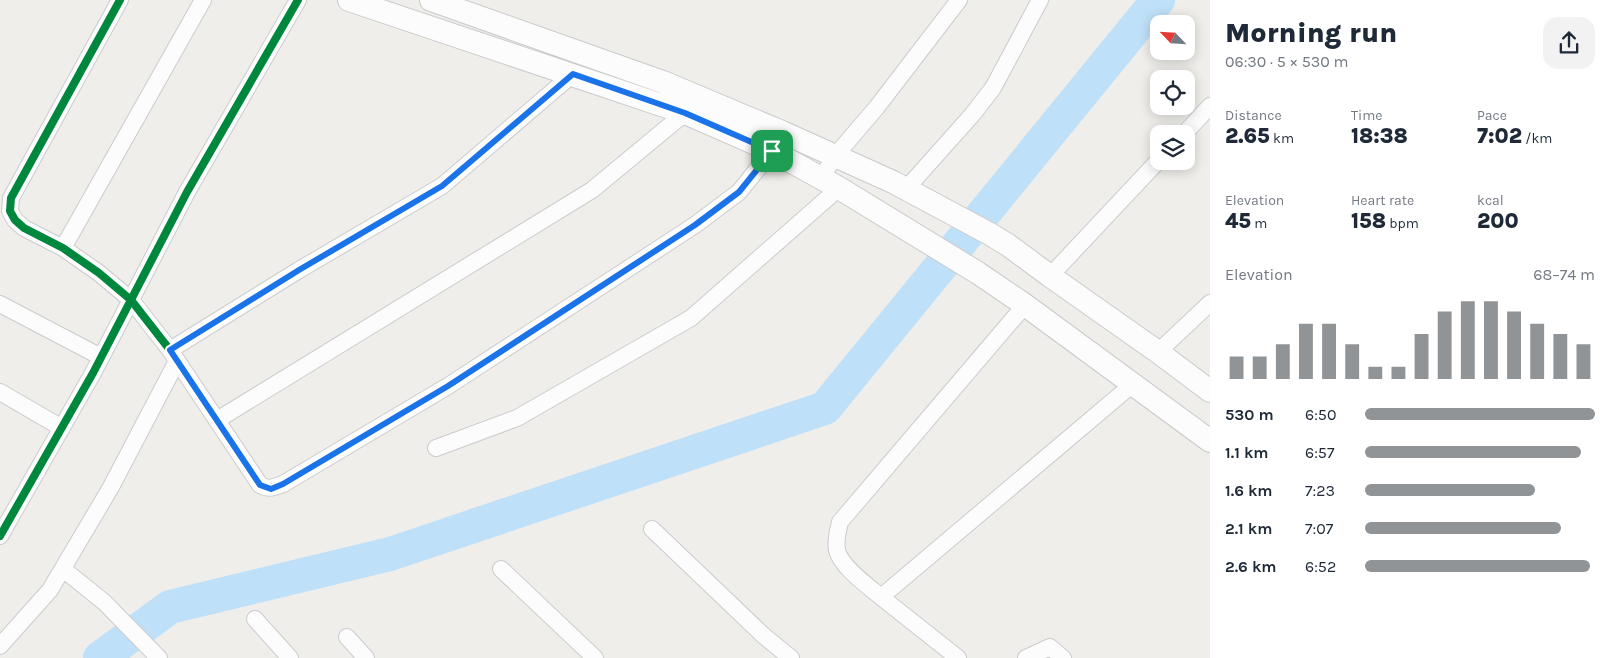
<!DOCTYPE html>
<html lang="en">
<head>
<meta charset="utf-8">
<style>
	body { margin:0; font-family:Karla,sans-serif; background:#f2f2f3; color:#1f2937; height:100vh; display:flex; flex-direction:column; font-size:19px; white-space:nowrap }
	* { box-sizing:border-box; margin:0 }
	p { font-size:16px; color:#747a83 }
	.icon { flex:none; width:28px; height:28px; fill:none; stroke:currentColor; stroke-width:2; stroke-linecap:round; stroke-linejoin:round }
	.map { position:relative; flex:1; overflow:hidden }
	.details { display:flex; flex-direction:column; background:#fff; width:400px }
	.details>* { flex:none }
	.needle { width:32px; rotate:295deg }
	.controls { position:absolute; left:1150px; top:15px; display:grid; gap:10px }
	.controls a { display:grid; place-items:center; width:45px; height:45px; border-radius:10px; background:#fff; box-shadow:0 2px 12px #0003; font-size:25px }
	.pin { position:absolute; display:grid; place-items:center; width:42px; height:42px; color:#fff; margin:-21px; border-radius:10px; box-shadow:0 2px 8px #0006 }
	.round { display:grid; place-items:center; flex:none; width:52px; height:52px; border-radius:15px; background:#f2f2f3 }
	.overview { display:flex; align-items:center; justify-content:space-between; height:85px; padding:0 15px }
	h1 { font-size:28px; font-weight:800; line-height:38px }
	.stats { display:grid; grid-template-columns:repeat(3,1fr); gap:8px; height:85px; padding:5px 15px }
	.stats div { display:grid; align-content:center }
	.stats b { font-size:21px; font-weight:800 }
	.stats small { font-size:14px; font-weight:400 }
	.stats p { font-size:14px }
	.chart { height:140px; padding:10px 15px }
	.chart p { display:flex; justify-content:space-between }
	.chart svg { width:100%; height:90px; margin-top:5px; stroke:#919496; stroke-width:6 }
	ul { padding:0 15px; list-style:none; font-size:16px }
	li { display:grid; grid-template-columns:80px 60px 1fr; align-items:center; height:38px }
	li i { height:12px; border-radius:6px; background:#919496 }
	main { display:flex; flex:1; min-height:0 }
	.map>svg:first-child { display:block }
	.lines { fill:none; stroke-linecap:round; stroke-linejoin:round }
	.river { stroke:#bfe0f9; stroke-width:34 }
	.minor-casing { stroke:#cbcccc; stroke-width:18 }
	.secondary-casing { stroke:#cacacb; stroke-width:24 }
	.minor { stroke:#fdfcfc; stroke-width:16 }
	.secondary { stroke:#fdfcfc; stroke-width:22 }
	.cycleway-casing { stroke:#fff; stroke-width:11 }
	.cycleway { stroke:#00873e; stroke-width:8 }
	.route-casing { stroke:#fff; stroke-width:10 }
	.route { stroke:#1a73e8; stroke-width:6 }
</style>
</head>
<body>
<main>
<div class="map">
<svg width="1210" height="658" viewBox="0 0 1210 658">
	<rect width="100%" height="100%" fill="#efeeea"/>
	<g class="lines">
		<path class="river" d="M100 658 170 607 390 554 825 408 1158 0"/>
		<g class="minor-casing">
			<path id="minor" d="M120 0 11 198 10 211 15 220 24 228 63 248 99 273 131 300 170 350 260 485C269 490 274 487 283 484L448 386 695 225 739 192 772 151
				M1184 134 1210 106
				M821 178 836 155 877 107 959 0
				M906 189 972 115 993 88 1040 0
				M63 248 203 0
				M1050 276 1159 160
				M0 304 101 357
				M170 350 299 270 442 186 573 74
				M1158 352 1210 303
				M0 392 62 428
				M217 420 592 190 685 113
				M436 448 517 418 691 318 839 188
				M652 529 764 636 791 658
				M0 536 93 373 187 192 298 0
				M63 569 104 602 159 658
				M501 569 595 658
				M881 597C868 586 840 566 837 550 835 540 838 531 840 522L1025 305
				M255 619 290 658
				M347 637 366 658
				M0 646 50 590 111 487 177 361
				M958 658 881 597 1133 384
				M1026 658 1050 647 1063 658"/>
		</g>
		<g class="secondary-casing">
			<path id="secondary" d="M349 0 685 113 772 151 839 188 978 273 1025 305 1210 441
				M431 0 663 82 782 132 893 182 990 234 1008 245 1050 276 1158 352 1210 391"/>
		</g>
		<use href="#minor" class="minor"/>
		<use href="#secondary" class="secondary"/>
		<g class="cycleway-casing">
			<path id="cycleway" d="M120 0 11 198 10 211 15 220 24 228 63 248 99 273 131 300 170 350 260 485C269 490 274 487 283 484L448 386 695 225 739 192 772 151
				M0 536 93 373 187 192 298 0"/>
		</g>
		<use href="#cycleway" class="cycleway"/>
	</g>
	<g class="lines">
		<g class="route-casing">
			<path id="route" d="M573 74 685 113 772 151 739 192 695 225 448 386 283 484 271 489 260 485 170 350 299 270 442 186Z"/>
		</g>
		<use href="#route" class="route"/>
	</g>
</svg>
<div class="controls">
<a><svg class="needle" viewBox="-14 -14 28 28"><path d="M0-13l5 13h-10z" fill="#e53935"/><path d="M0 13l5-13h-10z" fill="#747a83"/></svg></a>
<a><svg class="icon" aria-label="locate" viewBox="0 0 24 24"><circle cx="12" cy="12" r="6"/><path d="M12 2v4M12 18v4M2 12h4M18 12h4"/></svg></a>
<a><svg class="icon" aria-label="layers" viewBox="0 0 24 24"><path d="M12 4l9 5-9 5-9-5zM3 14l9 5 9-5"/></svg></a>
</div>
<div class="pin" style="left:772px;top:151px;background:#1e9e55"><svg class="icon" aria-label="arrive" viewBox="0 0 24 24"><path d="M6 21V4h12l-3 4 3 4H6"/></svg></div>
</div>
<section class="details">
<div class="overview"><div><h1>Morning run</h1><p>06:30 · 5 × 530 m</p></div><a class="round"><svg class="icon" aria-label="share" viewBox="0 0 24 24"><path d="M12 15V3M7 8l5-5 5 5M5 13v7h14v-7"/></svg></a></div>
<div class="stats">
<div><p>Distance</p><b>2.65<small> km</small></b></div>
<div><p>Time</p><b>18:38</b></div>
<div><p>Pace</p><b>7:02<small> /km</small></b></div>
</div>
<div class="stats">
<div><p>Elevation</p><b>45<small> m</small></b></div>
<div><p>Heart rate</p><b>158<small> bpm</small></b></div>
<div><p>kcal</p><b>200</b></div>
</div>
<div class="chart"><p><span>Elevation</span>68–74 m</p>
<svg viewBox="0 0 160 44" preserveAspectRatio="none"><path d="M5 44V33M15 44V33M25 44V27M35 44V17M45 44V17M55 44V27M65 44V38M75 44V38M85 44V22M95 44V11M105 44V6M115 44V6M125 44V11M135 44V17M145 44V22M155 44V27"/></svg>
</div>
<ul>
<li><b>530 m</b>6:50<i style="width:100%"></i></li>
<li><b>1.1 km</b>6:57<i style="width:94%"></i></li>
<li><b>1.6 km</b>7:23<i style="width:74%"></i></li>
<li><b>2.1 km</b>7:07<i style="width:85%"></i></li>
<li><b>2.6 km</b>6:52<i style="width:98%"></i></li>
</ul>
</section>
</main>
</body>
</html>
